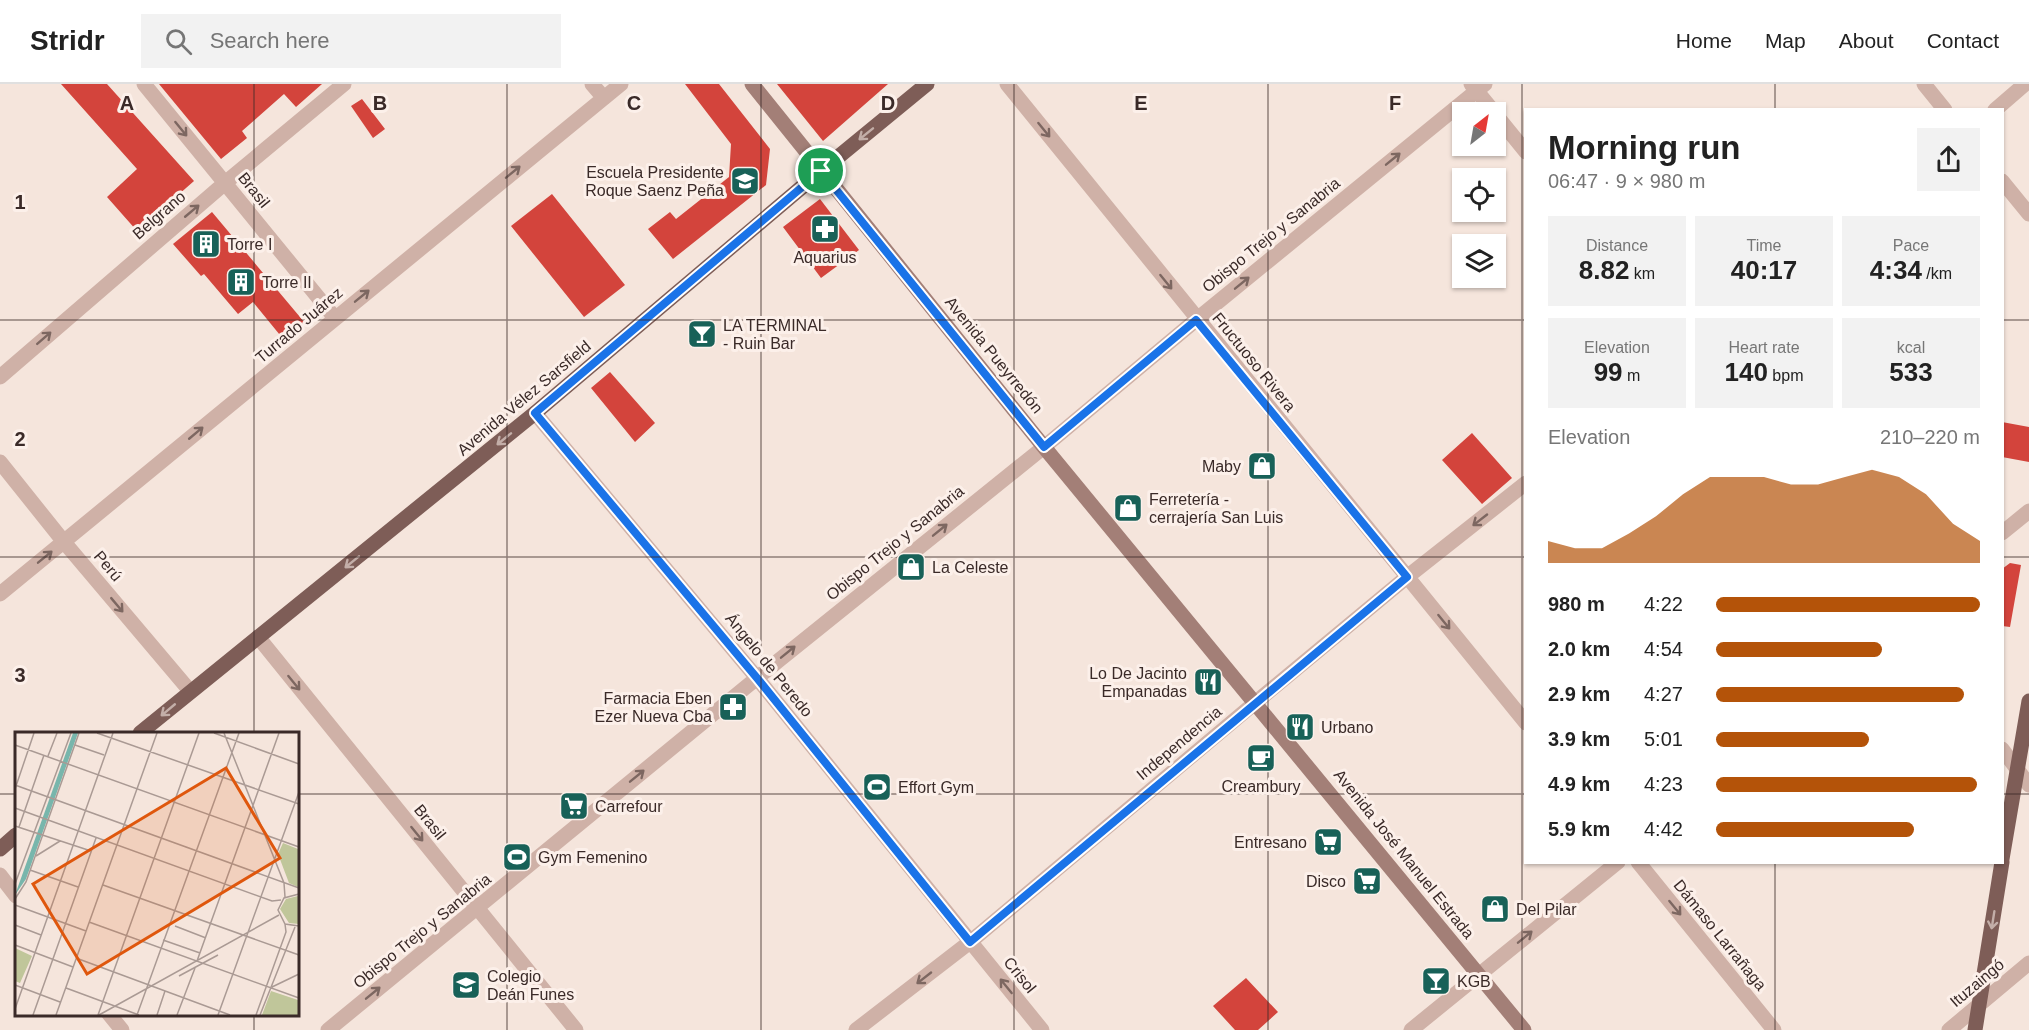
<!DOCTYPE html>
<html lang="en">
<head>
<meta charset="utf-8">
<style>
	body { margin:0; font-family:Helvetica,sans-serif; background:#f2f2f2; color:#222; height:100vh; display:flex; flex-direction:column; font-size:22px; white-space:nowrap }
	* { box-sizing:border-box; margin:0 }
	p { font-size:20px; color:#767676 }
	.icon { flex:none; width:33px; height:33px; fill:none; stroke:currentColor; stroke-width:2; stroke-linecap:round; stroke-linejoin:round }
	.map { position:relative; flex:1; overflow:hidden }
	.panel { position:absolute; left:1524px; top:24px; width:480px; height:756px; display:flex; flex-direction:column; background:#fff; border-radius:0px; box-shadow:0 2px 4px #0004 }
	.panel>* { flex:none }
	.needle { width:39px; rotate:31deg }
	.controls { position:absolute; left:1452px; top:18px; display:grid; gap:12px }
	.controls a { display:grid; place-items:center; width:54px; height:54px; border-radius:0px; background:#fff; box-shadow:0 2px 4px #0004; font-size:30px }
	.pin { position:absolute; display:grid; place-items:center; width:51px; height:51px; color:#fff; margin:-26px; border:3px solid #fff; border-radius:50%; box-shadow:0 2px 6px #0007 }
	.round { display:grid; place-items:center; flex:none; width:63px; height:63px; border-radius:0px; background:#f2f2f2 }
	.head { display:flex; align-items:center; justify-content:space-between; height:102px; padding:0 24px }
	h1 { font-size:33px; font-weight:600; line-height:45px }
	.metrics { display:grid; grid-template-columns:repeat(3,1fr); gap:9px; height:102px; padding:6px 24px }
	.metrics div { display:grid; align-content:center; border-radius:0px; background:#f2f2f2; text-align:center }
	.metrics b { font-size:26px; font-weight:600 }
	.metrics small { font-size:16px; font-weight:400 }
	.metrics p { font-size:16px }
	.chart { height:168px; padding:12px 24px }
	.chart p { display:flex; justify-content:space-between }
	.chart svg { width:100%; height:108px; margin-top:6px; fill:#b45309; opacity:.7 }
	ul { padding:0 24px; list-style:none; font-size:20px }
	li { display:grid; grid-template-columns:96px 72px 1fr; align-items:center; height:45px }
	li i { height:15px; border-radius:8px; background:#b45309 }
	header { display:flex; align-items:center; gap:36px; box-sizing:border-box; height:84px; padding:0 30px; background:#fff; border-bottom:2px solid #e0e0e0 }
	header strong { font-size:28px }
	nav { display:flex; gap:33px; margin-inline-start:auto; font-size:21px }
	.search { width:420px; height:54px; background:#f2f2f2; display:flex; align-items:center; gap:15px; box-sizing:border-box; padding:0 21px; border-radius:0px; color:#767676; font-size:22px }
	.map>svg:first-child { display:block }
	.building { fill:#d3443c }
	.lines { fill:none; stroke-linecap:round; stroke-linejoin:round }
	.street { stroke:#cfb1a7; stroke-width:15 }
	.secondary { stroke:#a37f77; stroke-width:15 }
	.primary { stroke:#7e5d57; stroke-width:15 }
	.oneway { stroke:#7d6761 }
	.oneway2 { stroke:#c3aea8 }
	.route-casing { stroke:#fff; stroke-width:12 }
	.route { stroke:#1a73e8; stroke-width:8 }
	.grid { fill:none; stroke:#3a2a28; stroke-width:1.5; stroke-opacity:0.55 }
	.labels { text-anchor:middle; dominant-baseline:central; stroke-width:6; stroke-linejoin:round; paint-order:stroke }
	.poi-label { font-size:16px; fill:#3a2a28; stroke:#fcf0ea; text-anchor:start }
	.street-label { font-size:16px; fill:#3a2a28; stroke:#fcf0ea }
	.inset-road { fill:none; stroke:#aa9a94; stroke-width:1.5 }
	.view { fill:#df570d; fill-opacity:0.15; stroke:#df570d; stroke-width:3 }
	.inset-edge { fill:none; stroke:#3a2a28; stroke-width:3 }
	.grid-label { font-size:20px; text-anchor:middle; font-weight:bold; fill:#3a2a28; stroke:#fcf0ea; stroke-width:6; stroke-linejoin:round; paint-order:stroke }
</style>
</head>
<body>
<header>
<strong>Stridr</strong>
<div class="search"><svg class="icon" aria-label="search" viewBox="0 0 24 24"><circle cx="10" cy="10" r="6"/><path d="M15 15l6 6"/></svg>Search here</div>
<nav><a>Home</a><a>Map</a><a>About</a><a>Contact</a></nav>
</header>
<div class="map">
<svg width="2029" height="946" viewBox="0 0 2029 946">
	<rect width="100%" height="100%" fill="#f5e5dc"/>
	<path class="building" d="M61 0H107L194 97 137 147 107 113 137 85Z
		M159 0H322L296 23 284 10 242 47 247 54 221 75Z
		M685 0H719L770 65 766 101 673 175 648 145 670 128 676 135 729 93 731 60Z
		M777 0H888L823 57Z
		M362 15 385 45 373 54 351 22Z
		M552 110 625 201 584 233 511 142Z
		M820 115 859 166 821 194 783 143Z
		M212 128 305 239 284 256 253 218 238 230 204 190 201 192 173 160Z
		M610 288 655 339 635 358 591 304Z
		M2002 338 2029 343V378L2002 373Z
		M1472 349 1512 394 1482 420 1442 376Z
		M2010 479 2021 481 2010 543 2002 542V485Z
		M1246 894 1278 928 1258 946H1235L1213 922Z"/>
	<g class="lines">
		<path class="street" d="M144 0 335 234
			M592 0 604 14
			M1007 0 1526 639
			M1471 0 1494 28
			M1924 0 1945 26
			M1995 26 2025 0
			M1496 31 1526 68
			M2002 97 2029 130
			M0 293 225 99 344 0
			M535 329 757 594 1042 946
			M0 378 64 458 190 607
			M2002 449 2029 427
			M0 510 621 0
			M258 553 576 946
			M2002 665 2029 701
			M1638 778 1774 946
			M0 791 16 812
			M109 930 122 946
			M328 946 757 594 1044 363 1196 236 1485 0
			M856 946 970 858 1256 618 1407 493 1526 399
			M1411 946 1618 778
			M1949 946 2029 879"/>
		<path class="secondary" d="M752 0 1044 363 1524 946"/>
		<path class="primary" d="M140 649 535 329 821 87 927 0
			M0 765 16 751
			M2002 775 2029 617
			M1975 946 2002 778"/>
	</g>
	<defs><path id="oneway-shaft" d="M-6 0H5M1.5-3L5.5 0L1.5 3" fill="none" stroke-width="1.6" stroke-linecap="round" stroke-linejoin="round" transform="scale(1.5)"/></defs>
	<g class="oneway">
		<use href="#oneway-shaft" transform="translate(181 45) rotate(51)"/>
		<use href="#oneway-shaft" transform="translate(1044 46) rotate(51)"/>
		<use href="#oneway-shaft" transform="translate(1393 75) rotate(-39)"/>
		<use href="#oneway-shaft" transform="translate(513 88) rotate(-39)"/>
		<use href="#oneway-shaft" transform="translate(192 127) rotate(-40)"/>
		<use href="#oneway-shaft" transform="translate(1166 198) rotate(51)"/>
		<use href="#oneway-shaft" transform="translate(1242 199) rotate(-39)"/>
		<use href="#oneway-shaft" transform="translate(362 212) rotate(-39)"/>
		<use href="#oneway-shaft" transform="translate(44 254) rotate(-41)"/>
		<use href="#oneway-shaft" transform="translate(196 349) rotate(-40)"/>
		<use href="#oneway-shaft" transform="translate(1480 436) rotate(142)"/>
		<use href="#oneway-shaft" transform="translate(940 446) rotate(-39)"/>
		<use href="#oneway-shaft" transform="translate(45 473) rotate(-39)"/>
		<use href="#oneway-shaft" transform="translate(117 521) rotate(50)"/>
		<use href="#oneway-shaft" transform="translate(1444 538) rotate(51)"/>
		<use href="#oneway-shaft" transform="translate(788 568) rotate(-39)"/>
		<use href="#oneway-shaft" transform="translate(294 599) rotate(51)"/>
		<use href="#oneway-shaft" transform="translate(637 692) rotate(-39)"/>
		<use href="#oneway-shaft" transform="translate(417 750) rotate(51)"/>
		<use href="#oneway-shaft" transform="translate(1675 824) rotate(51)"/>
		<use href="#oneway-shaft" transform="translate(1525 853) rotate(-39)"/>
		<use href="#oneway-shaft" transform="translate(924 894) rotate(142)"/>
		<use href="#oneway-shaft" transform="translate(1006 902) rotate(-129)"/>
		<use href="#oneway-shaft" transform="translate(373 909) rotate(-39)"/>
	</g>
	<g class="oneway2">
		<use href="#oneway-shaft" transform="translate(866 50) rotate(141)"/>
		<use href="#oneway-shaft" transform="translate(504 355) rotate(141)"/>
		<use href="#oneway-shaft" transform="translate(352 478) rotate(141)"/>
		<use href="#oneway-shaft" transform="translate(168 626) rotate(140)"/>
		<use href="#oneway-shaft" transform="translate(1993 836) rotate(99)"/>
	</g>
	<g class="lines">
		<g class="route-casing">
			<path id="route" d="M821 87 1044 363 1196 236 1407 493 970 858 757 594 535 329Z"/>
		</g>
		<use href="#route" class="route"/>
	</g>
	<path class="grid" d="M254 0V649M507 0V946M761 0V946M1014 0V946M1268 0V946M1522 0V946M1775 0V26M0 236H1526M2002 236H2029M0 473H1526M2002 473H2029M0 710H16M297 710H1526M2002 710H2029M1775 778V946M254 930V946"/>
	<defs>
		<g id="school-square" transform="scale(1.5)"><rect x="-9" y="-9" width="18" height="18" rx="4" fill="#186158" stroke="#fcf0ea"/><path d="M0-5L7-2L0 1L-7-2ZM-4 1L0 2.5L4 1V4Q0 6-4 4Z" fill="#fff"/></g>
		<g id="pharmacy-square" transform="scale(1.5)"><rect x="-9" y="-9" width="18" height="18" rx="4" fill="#186158" stroke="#fcf0ea"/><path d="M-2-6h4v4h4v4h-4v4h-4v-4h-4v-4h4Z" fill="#fff"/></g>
		<g id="building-square" transform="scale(1.5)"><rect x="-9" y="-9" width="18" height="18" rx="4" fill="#186158" stroke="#fcf0ea"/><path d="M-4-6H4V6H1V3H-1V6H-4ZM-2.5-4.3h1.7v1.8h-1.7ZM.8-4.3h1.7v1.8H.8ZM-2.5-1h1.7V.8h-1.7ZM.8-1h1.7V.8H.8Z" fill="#fff"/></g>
		<g id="bar-square" transform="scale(1.5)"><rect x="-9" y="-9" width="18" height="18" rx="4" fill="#186158" stroke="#fcf0ea"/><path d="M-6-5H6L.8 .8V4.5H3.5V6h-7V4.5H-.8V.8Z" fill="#fff"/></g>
		<g id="shop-square" transform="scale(1.5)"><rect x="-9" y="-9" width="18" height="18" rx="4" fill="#186158" stroke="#fcf0ea"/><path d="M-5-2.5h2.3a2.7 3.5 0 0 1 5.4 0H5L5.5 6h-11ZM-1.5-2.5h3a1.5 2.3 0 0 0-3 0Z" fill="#fff"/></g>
		<g id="restaurant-square" transform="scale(1.5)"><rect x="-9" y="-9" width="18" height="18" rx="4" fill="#186158" stroke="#fcf0ea"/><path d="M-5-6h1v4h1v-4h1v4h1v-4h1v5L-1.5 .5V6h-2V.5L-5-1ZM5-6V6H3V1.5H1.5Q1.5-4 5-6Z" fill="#fff"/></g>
		<g id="cafe-square" transform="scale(1.5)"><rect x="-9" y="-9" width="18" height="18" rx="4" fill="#186158" stroke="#fcf0ea"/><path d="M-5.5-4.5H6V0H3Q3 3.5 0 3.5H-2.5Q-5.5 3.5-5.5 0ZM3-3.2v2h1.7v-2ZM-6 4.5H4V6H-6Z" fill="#fff"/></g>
		<g id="stadium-square" transform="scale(1.5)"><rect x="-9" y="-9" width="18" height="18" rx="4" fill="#186158" stroke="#fcf0ea"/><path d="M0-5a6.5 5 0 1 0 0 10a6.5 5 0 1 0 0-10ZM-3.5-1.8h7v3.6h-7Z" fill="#fff"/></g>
		<g id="supermarket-square" transform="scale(1.5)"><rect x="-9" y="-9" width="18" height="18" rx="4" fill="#186158" stroke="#fcf0ea"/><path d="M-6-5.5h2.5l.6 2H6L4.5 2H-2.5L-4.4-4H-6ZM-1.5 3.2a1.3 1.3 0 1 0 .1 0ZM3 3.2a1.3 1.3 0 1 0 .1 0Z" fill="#fff"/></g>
	</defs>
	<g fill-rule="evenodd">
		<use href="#school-square" x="745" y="97"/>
		<use href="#pharmacy-square" x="825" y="145"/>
		<use href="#building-square" x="206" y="160"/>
		<use href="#building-square" x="241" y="198"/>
		<use href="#bar-square" x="702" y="250"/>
		<use href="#shop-square" x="1262" y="382"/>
		<use href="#shop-square" x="1128" y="424"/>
		<use href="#shop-square" x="911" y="483"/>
		<use href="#restaurant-square" x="1208" y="598"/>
		<use href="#pharmacy-square" x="733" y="623"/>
		<use href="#restaurant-square" x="1300" y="643"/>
		<use href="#cafe-square" x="1261" y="674"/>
		<use href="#stadium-square" x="877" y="703"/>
		<use href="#supermarket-square" x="574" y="722"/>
		<use href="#supermarket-square" x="1328" y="758"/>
		<use href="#stadium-square" x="517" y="773"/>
		<use href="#supermarket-square" x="1367" y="797"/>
		<use href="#shop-square" x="1495" y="825"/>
		<use href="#bar-square" x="1436" y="897"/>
		<use href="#school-square" x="466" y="901"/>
	</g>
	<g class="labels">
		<g class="poi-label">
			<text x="724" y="88" text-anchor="end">Escuela Presidente<tspan x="724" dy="18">Roque Saenz Peña</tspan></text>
			<text x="227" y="160">Torre I</text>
			<text x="825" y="173" text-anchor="middle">Aquarius</text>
			<text x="262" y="198">Torre II</text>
			<text x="723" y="241">LA TERMINAL<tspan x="723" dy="18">- Ruin Bar</tspan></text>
			<text x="1241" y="382" text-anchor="end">Maby</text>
			<text x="1149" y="415">Ferretería -<tspan x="1149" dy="18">cerrajería San Luis</tspan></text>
			<text x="932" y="483">La Celeste</text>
			<text x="1187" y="589" text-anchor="end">Lo De Jacinto<tspan x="1187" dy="18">Empanadas</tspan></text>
			<text x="712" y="614" text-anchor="end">Farmacia Eben<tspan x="712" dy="18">Ezer Nueva Cba</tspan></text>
			<text x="1321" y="643">Urbano</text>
			<text x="1261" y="702" text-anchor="middle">Creambury</text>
			<text x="898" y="703">Effort Gym</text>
			<text x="595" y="722">Carrefour</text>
			<text x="1307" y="758" text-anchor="end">Entresano</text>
			<text x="538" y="773">Gym Femenino</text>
			<text x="1346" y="797" text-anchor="end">Disco</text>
			<text x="1516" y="825">Del Pilar</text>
			<text x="487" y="892">Colegio<tspan x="487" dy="18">Deán Funes</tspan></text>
			<text x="1457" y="897">KGB</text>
		</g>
		<g class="street-label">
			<text transform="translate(254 106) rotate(51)">Brasil</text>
			<text transform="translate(159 131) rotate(-41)">Belgrano</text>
			<text transform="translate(1271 151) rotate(-39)">Obispo Trejo y Sanabria</text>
			<text transform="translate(299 241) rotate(-40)">Turrado Juárez</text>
			<text transform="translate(994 271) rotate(51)">Avenida Pueyrredón</text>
			<text transform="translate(1254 278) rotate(51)">Fructuoso Rivera</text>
			<text transform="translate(524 314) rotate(-40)">Avenida Vélez Sarsfield</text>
			<text transform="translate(895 459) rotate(-39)">Obispo Trejo y Sanabria</text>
			<text transform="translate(108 482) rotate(50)">Perú</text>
			<text transform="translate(769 581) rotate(51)">Ángelo de Peredo</text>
			<text transform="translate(1179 659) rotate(-40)">Independencia</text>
			<text transform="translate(430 738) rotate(51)">Brasil</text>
			<text transform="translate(1404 770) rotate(51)">Avenida José Manuel Estrada</text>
			<text transform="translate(422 847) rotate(-39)">Obispo Trejo y Sanabria</text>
			<text transform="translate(1720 851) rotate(51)">Dámaso Larrañaga</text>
			<text transform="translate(1020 891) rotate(51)">Crisol</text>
			<text transform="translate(1977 899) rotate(-40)">Ituzaingó</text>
		</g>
	</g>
	<g transform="translate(15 648)">
		<rect width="284" height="284" fill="#f5e5dc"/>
		<path d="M268 111 283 117V155L274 151 263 122ZM283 164 284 192 274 191 265 177 271 167ZM0 216 17 224 5 251 0 249ZM256 259 283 268V283H247Z" fill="#c0c69a"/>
		<path d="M58 1H63L11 147 0 163Z" fill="#78b6ac"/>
		<path class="inset-road" d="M82 1 284 72M199 1 284 32M209 1 269 151 270 165M0 13 284 115M60 13 89 23M33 24 42 1M0 53 284 156M0 57 19 1M0 76 257 169 266 168M0 94 76 119M4 95 29 23M21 124 45 109M15 138 63 155M0 152 56 1M88 153 284 223M284 162 269 166 263 178 270 192 284 194M0 167 11 150 64 1M0 173 71 199M74 190 284 266M0 193 26 203M160 194 191 206M148 208 185 221M0 213 58 235M61 226 215 283M182 229 264 1M164 244 203 223M0 253 45 270M257 255 284 242M51 256 124 283M0 277 98 1M18 283 81 106M41 283 142 1M83 283 184 1M84 283 264 183M122 283 224 1M142 283 150 259M162 283 180 236M203 283 284 60M241 283 271 200 270 192M245 283 280 195"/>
		<path class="view" d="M211 36 265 126 72 242 18 152Z"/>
		<rect width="284" height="284" class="inset-edge"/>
	</g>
	<g class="grid-label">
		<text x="127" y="26">A</text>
		<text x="380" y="26">B</text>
		<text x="634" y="26">C</text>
		<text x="888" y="26">D</text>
		<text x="1141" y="26">E</text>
		<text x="1395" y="26">F</text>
		<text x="20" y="125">1</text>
		<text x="20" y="362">2</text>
		<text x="20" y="598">3</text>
	</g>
</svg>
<div class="controls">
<a><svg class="needle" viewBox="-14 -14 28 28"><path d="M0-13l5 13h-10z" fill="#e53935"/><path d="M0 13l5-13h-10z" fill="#767676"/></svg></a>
<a><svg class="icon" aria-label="locate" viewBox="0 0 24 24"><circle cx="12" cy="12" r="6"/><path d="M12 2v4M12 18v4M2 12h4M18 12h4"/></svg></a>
<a><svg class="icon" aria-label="layers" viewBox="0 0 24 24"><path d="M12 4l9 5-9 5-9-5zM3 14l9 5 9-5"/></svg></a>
</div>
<div class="pin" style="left:821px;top:87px;background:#1e9e55"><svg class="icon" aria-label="arrive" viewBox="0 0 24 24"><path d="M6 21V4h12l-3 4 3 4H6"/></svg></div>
<section class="panel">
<div class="head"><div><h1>Morning run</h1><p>06:47 · 9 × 980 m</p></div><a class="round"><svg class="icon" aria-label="share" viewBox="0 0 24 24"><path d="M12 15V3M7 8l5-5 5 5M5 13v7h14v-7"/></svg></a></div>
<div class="metrics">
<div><p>Distance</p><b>8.82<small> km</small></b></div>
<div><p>Time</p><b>40:17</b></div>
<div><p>Pace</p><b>4:34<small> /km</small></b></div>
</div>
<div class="metrics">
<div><p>Elevation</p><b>99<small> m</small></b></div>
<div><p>Heart rate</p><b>140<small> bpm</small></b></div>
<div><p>kcal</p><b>533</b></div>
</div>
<div class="chart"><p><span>Elevation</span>210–220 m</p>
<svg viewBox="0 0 160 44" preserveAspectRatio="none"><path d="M0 44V35L10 38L20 38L30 32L40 25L50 16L60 9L70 9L80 9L90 12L100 12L110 9L120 6L130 9L140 16L150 28L160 35V44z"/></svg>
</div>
<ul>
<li><b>980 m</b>4:22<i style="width:100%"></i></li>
<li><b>2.0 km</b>4:54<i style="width:63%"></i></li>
<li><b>2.9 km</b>4:27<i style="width:94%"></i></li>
<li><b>3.9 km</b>5:01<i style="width:58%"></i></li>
<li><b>4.9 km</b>4:23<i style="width:99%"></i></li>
<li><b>5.9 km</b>4:42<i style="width:75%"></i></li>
</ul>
</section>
</div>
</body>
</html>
